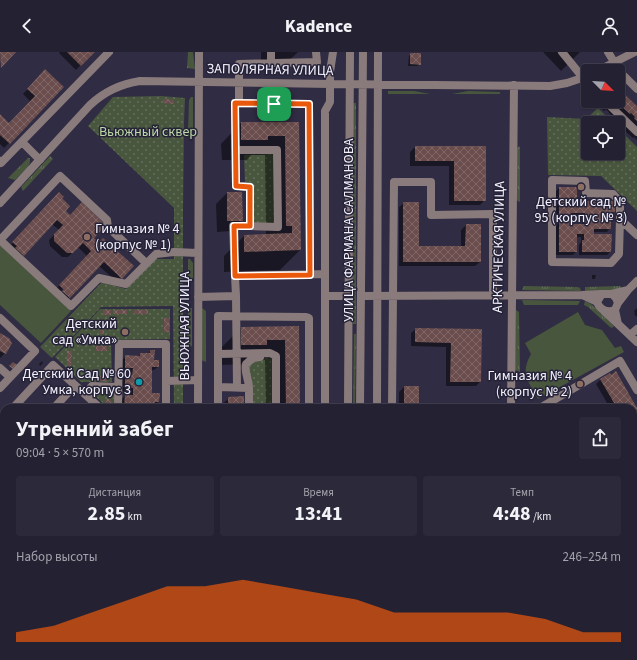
<!DOCTYPE html>
<html lang="ru">
<head>
<meta charset="utf-8">
<style>
	body { margin:0; font-family:"Source Sans 3",sans-serif; background:#2c293a; color:#f1f3f6; height:100vh; display:flex; flex-direction:column; font-size:15px; white-space:nowrap }
	* { box-sizing:border-box; margin:0 }
	p { font-size:13px; color:#a3a3ac }
	.icon { flex:none; width:22px; height:22px; fill:none; stroke:currentColor; stroke-width:2; stroke-linecap:round; stroke-linejoin:round }
	.map { position:relative; flex:1; overflow:hidden }
	.drawer { position:absolute; left:0px; top:352px; width:637px; height:256px; display:flex; flex-direction:column; background:#242132; border-radius:12px 12px 0 0; box-shadow:0 1px 3px #0004,0 0 0 1px #413e4d }
	.drawer>* { flex:none }
	.needle { width:26px; rotate:114deg }
	.controls { position:absolute; left:581px; top:12px; display:grid; gap:8px }
	.controls a { display:grid; place-items:center; width:44px; height:44px; border-radius:4px; background:#242132; box-shadow:0 1px 3px #0004,0 0 0 1px #413e4d; font-size:20px }
	.pin { position:absolute; display:grid; place-items:center; width:34px; height:34px; color:#fff; margin:-17px; border-radius:8px; box-shadow:0 2px 6px #0006 }
	.round { display:grid; place-items:center; flex:none; width:42px; height:42px; border-radius:4px; background:#2c293a }
	.headline { display:flex; align-items:center; justify-content:space-between; height:68px; padding:0 16px }
	h1 { font-size:22px; font-weight:700; line-height:30px }
	.metrics { display:grid; grid-template-columns:repeat(3,1fr); gap:6px; height:68px; padding:4px 16px }
	.metrics div { display:grid; align-content:center; border-radius:4px; background:#2c293a; text-align:center }
	.metrics b { font-size:20px; font-weight:700 }
	.metrics small { font-size:11px; font-weight:400 }
	.metrics p { font-size:11px }
	.chart { height:112px; padding:8px 16px }
	.chart p { display:flex; justify-content:space-between }
	.chart svg { width:100%; height:72px; margin-top:4px; fill:#ea580c; opacity:.7 }
	header { display:flex; justify-content:space-between; align-items:center; height:52px; padding:0 16px; background:#242132; font-size:18px; font-weight:700 }
	.map>svg:first-child { display:block }
	.grass { fill:url(#grass-tufts) }
	.park { fill:url(#park-dots) }
	.pitch { fill:#48563e }
	.shadow { fill:#0007 }
	.building { fill:url(#building-cross-hatch) }
	.lines { fill:none; stroke-linecap:round; stroke-linejoin:round }
	.minor { stroke:#897a7b; stroke-width:8 }
	.route-casing { stroke:#fff; stroke-width:8 }
	.route { stroke:#ea580c; stroke-width:5 }
	.education-dot { fill:#8d6e63; stroke:#262338; stroke-width:1.5 }
	.culture-dot { fill:#0f9aa8; stroke:#262338; stroke-width:1.5 }
	.labels { text-anchor:middle; dominant-baseline:central; stroke-width:3; stroke-linejoin:round; paint-order:stroke }
	.street-label { font-size:14px; fill:#f3f2fd; stroke:#262338 }
	.park-label { font-size:14px; fill:#bbd8a6; stroke:#262338 }
	.poi-label { font-size:14px; fill:#f3f2fd; stroke:#262338; text-anchor:end }
</style>
</head>
<body>
<header><svg class="icon" aria-label="back" viewBox="0 0 24 24"><path d="M15 5l-7 7 7 7"/></svg>Kadence<svg class="icon" aria-label="person" viewBox="0 0 24 24"><circle cx="12" cy="8" r="4"/><path d="M4 21q1-7 8-7t8 7"/></svg></header>
<div class="map">
<svg width="637" height="608" viewBox="0 0 637 608">
	<defs>
		<pattern id="grass-tufts" width="24" height="20" patternUnits="userSpaceOnUse"><rect width="24" height="20" fill="#48563e"/><path d="M3 7l-1-3M5 7V3M7 7l1-3M15 17l-1-3M17 17v-4M19 17l1-3" fill="none" stroke="#636f5b"/></pattern>
		<pattern id="park-dots" width="8" height="8" patternUnits="userSpaceOnUse"><rect width="8" height="8" fill="#48563e"/><path d="M2 2h.1M6 6h.1" fill="none" stroke="#636f5b" stroke-width="1.8" stroke-linecap="round"/></pattern>
		<pattern id="building-cross-hatch" width="8" height="8" patternUnits="userSpaceOnUse"><rect width="8" height="8" fill="#6a4d4c"/><path d="M0 0l8 8M0 8l8-8" fill="none" stroke="#806767"/></pattern>
	</defs>
	<rect width="100%" height="100%" fill="#302c43"/>
	<path class="grass" d="M188 0H193L195 17 187 16Z
		M388 39H414L430 42H388Z
		M468 39 500 40V42H452Z
		M191 45H193V80L188 81 189 48Z
		M353 51H356V272H353Z
		M520 94V150L516 148V97Z
		M50 104 53 107 23 139 21 135Z
		M28 106H30V110L28 115 15 128 8 126Z
		M188 207H190L193 211V228L188 226Z
		M524 234 578 235 580 236 581 239 522 238Z
		M620 234 623 237 617 239H585V235Z
		M522 248 580 249 578 253H524Z
		M585 249 591 252 614 274 612 276 610 275 588 255 584 253Z
		M190 256H192V294L187 296 188 259Z
		M202 256 206 259V310L201 308Z
		M516 258 519 260 520 320 515 318Z
		M354 282H356L355 356H353Z"/>
	<path class="park" d="M161 44 185 46 184 71 183 160V356H174L173 254 101 255 52 306 40 295 102 230 126 237 156 207H174V156L88 74 113 45Z
		M598 56 613 71H588V101H618V76L637 95V159L601 124 548 123 547 65 586 67Z
		M274 102 275 173H253L252 134 245 130 244 103Z
		M100 257H170V287L111 288 112 330H81L55 305Z
		M267 306 272 307 274 356H251L246 320 253 307Z
		M96 336 113 337 116 340 115 356H108L92 341Z
		M6 604H40L37 608H2Z"/>
	<path class="pitch" d="M0 191 71 259 41 291 0 253Z
		M578 260 585 273 602 278 615 296 621 294 624 300 538 347C528 329 520 322 531 302L525 291Z"/>
	<path class="shadow" d="M60 0H93L76 18 59 1Z
		M261 0H298L281 16H261Z
		M543 0H580L561 19Z
		M411 2 420 12 417 14H408L409 4Z
		M45 18 63 35 4 96 0 92V64L9 72 31 50 23 42Z
		M618 37 637 55V88L634 85 633 86 624 78 625 76 620 71 618 72 610 64 611 63 606 57 604 59 596 50 597 49H618Z
		M241 71H298L300 198 280 218 224 220V204L244 184 266 183 265 103H251L247 108H222L221 92Z
		M415 95H485V148L480 153H449V114H410V100Z
		M559 136H576V150L614 159 611 163 610 176 607 180H593V183L610 200 607 203H579V193L581 190V185H576V200L573 203H556V174L559 170H570V173H582V164H569L567 166H556V139Z
		M227 141 242 168 231 179 217 180 216 152Z
		M59 142 64 159 93 186 132 214 117 230 99 214 65 250 58 244 67 236 65 235 58 242 55 238 87 204 78 195 68 205H62L50 194 49 188 59 178 52 172 18 208 9 195Z
		M404 151 418 195H461V178L466 173 480 210 475 214H399V155Z
		M592 223H596L595 227H592Z
		M637 256V265L634 262 635 261 634 259Z
		M298 275 299 356H266L265 308H251L246 312 221 313V296L241 276Z
		M416 277 481 278 480 330 476 334H446V295L411 294V281Z
		M0 283 5 301 0 306Z
		M150 299 153 309H158V315L154 318H151V342L158 350 154 353V356H122V347L125 344H130V339H122V327L125 324H129L130 319H122V308L126 304 138 305 141 302H148Z
		M42 309 43 311 40 314 39 312Z
		M601 327 637 358V384L633 386V356H610L596 332Z
		M404 335 418 356H399V340Z
		M229 346 243 356H218Z
		M0 386 4 388V443L0 441Z
		M633 485 637 489V542L633 538Z
		M77 604H119L124 608H82Z
		M560 604H582L578 608H565Z"/>
	<path class="building" d="M0 0H16L1 16Z
		M67 0H95L81 14Z
		M410 1H421V13L410 12Z
		M45 17 64 35 10 92 0 83V62L9 71 35 44 27 37Z
		M618 36 637 54V69L634 66 635 65 631 61 630 62 620 53 621 51 618 48Z
		M163 47 174 48 173 52 163 51Z
		M241 70H299L301 198 244 200V183L292 181V174H286L285 84H268V88H241Z
		M415 94H486V149H454V109H415Z
		M559 135H577V149H615V160H611V177H594V182H612L611 200H582V188H584V182H577V200H559V169H571V172H585V161H571V163H559Z
		M59 140 64 145 62 146 70 154 66 159 70 163 82 150 106 173 94 186 99 190 103 186 134 214 122 227 104 210 70 246 62 239 64 238 59 233 91 199 83 191 73 201H67L54 189V182L63 173 57 168 24 204 15 196 17 194 12 190Z
		M227 140H242L243 169H227Z
		M403 150H419V194H465L466 172H481V210H403Z
		M103 258H111V263H103Z
		M113 258H127V262H113Z
		M134 258H148V262H134Z
		M164 266H169V280H164Z
		M299 274 300 356H286L285 288H267V293H241V275Z
		M99 276H104V282H100Z
		M415 276 482 277 481 330H450L451 291 415 290Z
		M0 281 9 286 12 291 6 302 0 299Z
		M96 294H107V299H96Z
		M150 298H155L154 308H159V315H152V341H160L159 350H155V356L124 355 125 343H133V336H125V323H132L133 316H125V303L140 304V301H150Z
		M67 299H72L71 314H67Z
		M13 310 17 313 13 317 9 314Z
		M616 319 637 356V383L633 385V356H617L600 327 610 321 611 323Z
		M97 324H107V329H97Z
		M404 334H419V356H404Z
		M244 344V356H228V345Z
		M108 346 114 352 111 355 105 349Z
		M562 351 565 356H549L555 353 556 354Z
		M0 385 4 387V405L0 403Z
		M633 484 637 487V503L633 499Z
		M4 551V573L0 577V555Z
		M59 604H69L73 608H55Z
		M100 604H121L125 608H104Z"/>
	<g class="lines">
		<path class="minor" d="M271 0V11
			M562 0 588 32
			M608 0 620 20 637 37
			M597 19 635 0
			M605 49 637 80
			M239 51V12L317 10 316 0
			M22 90 40 108
			M236 98H277L278 175 250 174
			M0 109 1 111 109 0
			M0 151 90 53C105 39 120 32 140 29L330 32 550 34 567 31 588 24
			M620 167 619 202 611 211 552 210V128L585 129 586 141 613 142 620 150V167L637 183
			M0 188 71 254 99 226 126 232 156 202 174 200 198 201
			M0 188 60 124 107 168 108 175 146 211
			M310 223 309 52 235 51 236 134 250 135V174H233L235 224 325 222V59L330 50V20L333 0
			M235 224 236 244
			M628 238 637 229
			M612 242 616 246 618 251 615 258C607 261 600 258 597 250L602 242H612L628 238 618 251
			M325 244H349
			M361 244 582 243
			M198 245 236 244 237 335
			M597 250 582 243 602 242
			M604 259 618 272 615 258
			M0 266 35 299 0 336
			M618 272 637 290
			M630 283 637 277
			M218 302 270 301 276 304V356
			M0 316 10 325
			M166 329 198 328
			M219 335 249 336V356
			M249 336C249 327 244 321 246 312L253 306 260 305
			M85 342 92 334 118 335
			M13 356 53 313 100 356
			M54 356 75 333
			M118 356 119 292H166V356
			M198 356 199 0
			M218 356V264L306 265 309 266V356
			M325 356V222
			M348 356 350 0
			M360 356 363 0
			M377 356 378 0
			M392 356 394 130H431V163L493 162V244
			M511 356 514 33
			M540 356 620 309 637 338
			M633 405 637 403
			M633 420 637 415
			M0 431 4 435
			M0 460 4 464
			M633 467 637 471
			M633 513 637 517
			M0 530 4 526
			M633 534 637 530
			M633 542 637 546
			M633 571 637 567
			M0 588 4 584
			M87 604 91 608
			M154 604 158 608
			M238 604V608
			M332 604V608
			M346 604V608
			M377 604V608
			M510 604V608
			M197 608V604
			M360 608V604
			M416 608V604
			M625 608 631 604"/>
	</g>
	<g class="lines">
		<g class="route-casing">
			<path id="route" d="M235 51 309 52 310 223 235 224 234 174H250V135L236 134Z"/>
		</g>
		<use href="#route" class="route"/>
	</g>
	<g class="education-dot">
		<circle cx="581" cy="135" r="4"/>
		<circle cx="87" cy="185" r="4"/>
		<circle cx="125" cy="280" r="4"/>
		<circle cx="580" cy="332" r="4"/>
	</g>
	<circle class="culture-dot" cx="139" cy="330" r="4"/>
	<g class="labels">
		<g class="street-label">
			<text transform="translate(270 18) rotate(1)">ЗАПОЛЯРНАЯ УЛИЦА</text>
			<text transform="translate(349 178) rotate(-90)">УЛИЦА ФАРМАНА САЛМАНОВА</text>
			<text transform="translate(499 195) rotate(-89)">АРКТИЧЕСКАЯ УЛИЦА</text>
			<text transform="translate(185 274) rotate(-90)">ВЬЮЖНАЯ УЛИЦА</text>
		</g>
		<g class="park-label">
			<text x="148" y="80">Вьюжный сквер</text>
		</g>
		<g class="poi-label">
			<text x="581" y="150" text-anchor="middle">Детский сад №<tspan x="581" dy="16">95 (корпус № 3)</tspan></text>
			<text x="95" y="177" text-anchor="start">Гимназия № 4<tspan x="95" dy="16">(корпус № 1)</tspan></text>
			<text x="117" y="272">Детский<tspan x="117" dy="16">сад «Умка»</tspan></text>
			<text x="131" y="322">Детский Сад № 60<tspan x="131" dy="16">Умка, корпус 3</tspan></text>
			<text x="572" y="324">Гимназия № 4<tspan x="572" dy="16">(корпус № 2)</tspan></text>
		</g>
	</g>
</svg>
<div class="controls">
<a><svg class="needle" viewBox="-14 -14 28 28"><path d="M0-13l5 13h-10z" fill="#e53935"/><path d="M0 13l5-13h-10z" fill="#a3a3ac"/></svg></a>
<a><svg class="icon" aria-label="locate" viewBox="0 0 24 24"><circle cx="12" cy="12" r="6"/><path d="M12 2v4M12 18v4M2 12h4M18 12h4"/></svg></a>
</div>
<div class="pin" style="left:274px;top:52px;background:#1e9e55"><svg class="icon" aria-label="arrive" viewBox="0 0 24 24"><path d="M6 21V4h12l-3 4 3 4H6"/></svg></div>
<section class="drawer">
<div class="headline"><div><h1>Утренний забег</h1><p>09:04 · 5 × 570 m</p></div><a class="round"><svg class="icon" aria-label="share" viewBox="0 0 24 24"><path d="M12 15V3M7 8l5-5 5 5M5 13v7h14v-7"/></svg></a></div>
<div class="metrics">
<div><p>Дистанция</p><b>2.85<small> km</small></b></div>
<div><p>Время</p><b>13:41</b></div>
<div><p>Темп</p><b>4:48<small> /km</small></b></div>
</div>
<div class="chart"><p><span>Набор высоты</span>246–254 m</p>
<svg viewBox="0 0 160 44" preserveAspectRatio="none"><path d="M0 44V38L10 34L20 26L30 18L40 10L50 10L60 6L70 10L80 14L90 18L100 26L110 26L120 26L130 26L140 30L150 38L160 38V44z"/></svg>
</div>
</section>
</div>
</body>
</html>
